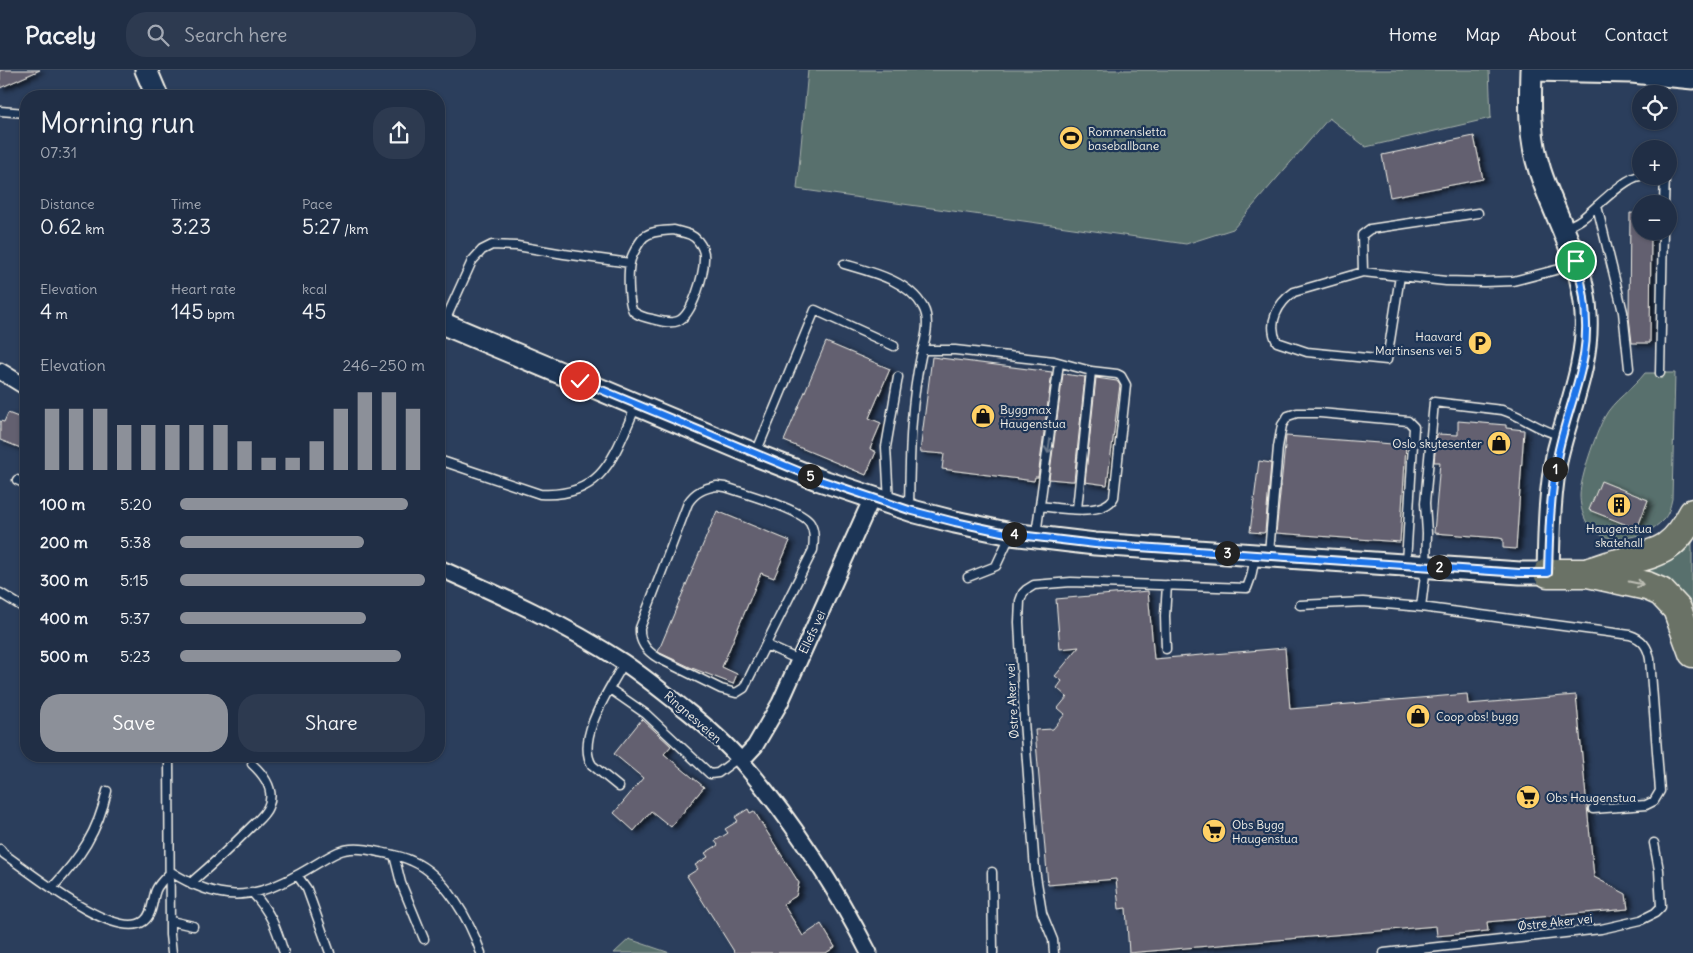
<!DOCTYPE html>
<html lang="en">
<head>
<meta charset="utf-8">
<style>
	body { margin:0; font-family:Delius,sans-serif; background:#2d3a50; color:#f1f3f6; height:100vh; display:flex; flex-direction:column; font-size:19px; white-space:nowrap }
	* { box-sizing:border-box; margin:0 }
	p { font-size:16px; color:#a2a8b3 }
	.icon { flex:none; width:28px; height:28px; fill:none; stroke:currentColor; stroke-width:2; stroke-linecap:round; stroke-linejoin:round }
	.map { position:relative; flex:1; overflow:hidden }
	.sheet { position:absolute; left:20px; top:20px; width:425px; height:672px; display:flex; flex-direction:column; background:#202e45; border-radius:20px; box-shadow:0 1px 4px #0004,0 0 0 1px #3d4a5e }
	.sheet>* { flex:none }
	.buttons { position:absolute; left:1632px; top:15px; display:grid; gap:10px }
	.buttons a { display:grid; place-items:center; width:45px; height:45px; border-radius:50%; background:#202e45; box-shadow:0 1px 4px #0004,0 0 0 1px #3d4a5e; font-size:25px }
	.pin { position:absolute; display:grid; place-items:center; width:42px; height:42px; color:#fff; margin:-21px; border:2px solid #fff; border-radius:50%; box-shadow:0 1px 5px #0007 }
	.km { position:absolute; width:25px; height:25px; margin:-12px; border-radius:50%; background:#222; color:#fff; font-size:14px; line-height:25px; text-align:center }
	.round { display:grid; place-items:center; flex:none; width:52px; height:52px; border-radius:20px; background:#2d3a50 }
	.headline { display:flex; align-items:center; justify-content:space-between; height:85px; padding:0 20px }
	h1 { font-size:28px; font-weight:600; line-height:38px }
	.metrics { display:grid; grid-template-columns:repeat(3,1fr); gap:8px; height:85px; padding:5px 20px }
	.metrics div { display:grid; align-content:center }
	.metrics b { font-size:21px; font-weight:600 }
	.metrics small { font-size:14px; font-weight:400 }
	.metrics p { font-size:14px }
	.chart { height:140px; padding:10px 20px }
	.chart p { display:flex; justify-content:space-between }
	.chart svg { width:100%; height:90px; margin-top:5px; stroke:#8c9099; stroke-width:6 }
	.cta { display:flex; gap:10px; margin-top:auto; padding:10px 20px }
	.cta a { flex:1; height:58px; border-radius:20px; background:#8c9099; color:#fff; font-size:20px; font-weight:600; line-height:58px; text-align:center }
	.cta a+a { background:#2d3a50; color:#f1f3f6 }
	ul { padding:0 20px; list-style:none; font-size:16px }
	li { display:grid; grid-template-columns:80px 60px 1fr; align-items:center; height:38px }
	li i { height:12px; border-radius:6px; background:#8c9099 }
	header { display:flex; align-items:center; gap:30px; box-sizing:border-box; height:70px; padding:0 25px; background:#202e45; border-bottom:1px solid #3d4a5e }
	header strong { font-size:24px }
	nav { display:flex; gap:28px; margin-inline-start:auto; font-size:18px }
	.search { width:350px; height:45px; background:#2d3a50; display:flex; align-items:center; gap:12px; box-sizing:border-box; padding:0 18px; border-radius:20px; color:#a2a8b3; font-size:19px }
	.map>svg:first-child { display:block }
	.green { fill:#58706d; stroke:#a6b0aa }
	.building { fill:#646170; stroke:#f4f1e8; filter:url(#shadow) }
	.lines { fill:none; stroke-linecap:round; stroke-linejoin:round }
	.lane-casing { stroke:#f4f1e8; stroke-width:11 }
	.street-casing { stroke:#f4f1e8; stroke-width:19 }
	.secondary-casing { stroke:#f4f1e8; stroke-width:25 }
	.highway-casing { stroke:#f4f1e8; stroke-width:31 }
	.lane { stroke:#1d3557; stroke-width:8 }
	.street { stroke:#1d3557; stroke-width:15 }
	.secondary { stroke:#1d3557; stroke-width:21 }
	.highway { stroke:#6a7266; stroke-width:28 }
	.oneway { stroke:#68778a }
	.oneway2 { stroke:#bdbeb4 }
	.route-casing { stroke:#fff; stroke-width:10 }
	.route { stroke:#1a73e8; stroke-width:6 }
	.labels { text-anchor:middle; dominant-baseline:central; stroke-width:4.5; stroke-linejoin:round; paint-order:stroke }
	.poi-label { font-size:12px; fill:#f4f1e8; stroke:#1d3557; text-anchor:start }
	.street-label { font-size:12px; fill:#f4f1e8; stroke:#1d3557 }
</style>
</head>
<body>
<header>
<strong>Pacely</strong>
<div class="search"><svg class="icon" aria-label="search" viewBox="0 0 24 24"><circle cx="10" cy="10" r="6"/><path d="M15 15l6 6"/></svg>Search here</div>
<nav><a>Home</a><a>Map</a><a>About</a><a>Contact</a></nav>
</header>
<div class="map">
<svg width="1693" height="883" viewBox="0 0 1693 883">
	<defs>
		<filter id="shadow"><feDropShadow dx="4.5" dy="2.5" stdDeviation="2.5" flood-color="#0009"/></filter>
	</defs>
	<rect width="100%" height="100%" fill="#2b3e5c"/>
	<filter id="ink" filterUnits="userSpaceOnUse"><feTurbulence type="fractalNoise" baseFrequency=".02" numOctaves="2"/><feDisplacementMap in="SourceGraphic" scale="10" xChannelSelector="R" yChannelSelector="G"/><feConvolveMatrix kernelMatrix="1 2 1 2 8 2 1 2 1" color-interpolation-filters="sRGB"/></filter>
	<g filter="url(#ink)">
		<path class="green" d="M808 0H1489L1491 48 1366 77 1329 48 1233 159 1186 174 797 119Z
			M1645 303H1675L1672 429C1670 437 1669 444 1663 450 1646 469 1600 479 1586 451 1582 443 1580 434 1580 425 1580 409 1596 363 1604 348 1613 330 1633 319 1645 303Z
			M1692 460V549L1623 498Z
			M629 869 670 883H614Z"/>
		<path class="building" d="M0 0H40L0 18Z
			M1474 66 1483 109 1390 127 1382 85Z
			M1630 143 1641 144V161H1651L1650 273H1632L1629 247Z
			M826 272 890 299 869 348 881 353 870 379 876 382 866 405 784 371Z
			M932 287 1052 302 1038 407H1035L1034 411 942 399 944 384 920 382Z
			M1063 304 1085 307 1074 411H1070L1049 409Z
			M1096 308 1117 311 1120 315 1107 415 1085 412Z
			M8 343 26 350V380L0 370V351L4 352Z
			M1458 351 1506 355V358L1524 360 1516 479 1503 478V469L1499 468 1434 463 1440 392H1434L1437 364 1458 365Z
			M1286 366 1406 375 1400 472 1276 463Z
			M1259 391 1271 393 1265 462 1263 463 1250 462Z
			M1601 411 1648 430 1637 459 1589 440Z
			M717 441 790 471 774 508 761 503 722 597 737 604 733 614 692 598 658 582Z
			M1148 521 1154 589 1285 578 1290 639 1467 624 1468 634 1576 625 1594 807 1626 824 1628 839 1487 852 1488 861 1437 866 1436 856 1129 883 1126 838 1119 839 1116 809 1048 815 1035 660 1053 659 1065 644 1058 638 1067 627 1057 618 1062 611 1055 606 1079 577 1060 579 1056 529Z
			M642 649 671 676 664 684 704 717 671 757 651 741 634 761 614 743 643 708 614 684Z
			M748 739 750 743 754 741 799 813 796 826 783 834 803 866 821 854 835 877 826 883H735L687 806 698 799 695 795 708 787 705 783 718 775 715 771 728 763 725 759 738 751 735 747Z"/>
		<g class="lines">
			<g class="lane-casing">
				<path id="lane" d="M0 41 26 43
					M1653 106H1665L1664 134
					M1597 136 1623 242 1629 298
					M1565 158C1571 155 1578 152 1583 148 1596 138 1626 106 1641 106
					M674 160C683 163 692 163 698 171 702 176 705 182 704 189 704 203 693 245 678 251 671 254 660 251 652 249 647 248 639 246 634 242 628 237 628 202 630 193 631 186 639 172 644 167 652 160 665 161 674 160Z
					M844 194C871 202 908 210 923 237 931 251 925 270 921 286 910 335 910 388 909 438
					M1363 202 1362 165 1370 159 1478 143
					M1400 206 1387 290 1307 282 1277 272C1267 253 1278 233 1294 222L1363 202 1446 211 1484 212 1513 211 1575 195
					M444 253 472 191 482 180 492 175 517 176 564 184 630 193
					M923 280H955L1054 291 1091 301 1117 304 1121 306 1126 315 1114 427C1104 447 1059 438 1040 436
					M1660 303 1663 161
					M756 383 815 240 894 276
					M439 390 540 424C604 428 614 385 636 336
					M17 410 26 414
					M717 416 725 417C743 423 801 439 810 453 815 461 814 471 813 480L744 618 736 623 721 619 658 588C646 581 639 572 640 558L688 433C695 422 704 418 717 416Z
					M889 432 886 377 898 307
					M1077 439 1091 301
					M1036 465 1059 293
					M1269 483 1278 377 1282 355 1288 346 1297 343H1320L1408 351 1414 357 1406 493
					M968 507 996 496 1010 466
					M0 523 26 539
					M1300 535 1363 532 1421 537 1630 565C1643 569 1648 577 1650 589L1660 721 1654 731 1646 735 1593 739
					M1421 537 1426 496 1427 463 1425 433 1434 332 1502 340C1523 346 1539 361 1560 365
					M766 575 799 590
					M1166 579 1165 546 1167 515
					M610 619 646 644 710 704 718 703 738 688
					M169 686 170 865 172 883
					M619 717 592 695C575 668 611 617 624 593
					M0 779 4 784C29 801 115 872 144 851 153 844 152 830 156 820 159 813 166 807 171 802 217 831 251 832 299 804 312 797 325 788 338 782 351 776 367 779 379 782 390 784 402 786 412 791 445 805 470 851 481 883
					M394 785 401 813 424 869
					M992 802 993 883
					M297 805 307 819 330 883
					M192 815 194 810C214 793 232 776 251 757 256 752 265 745 268 737 276 720 264 705 252 694
					M52 818C80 788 98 762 107 721
					M252 822C271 843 276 857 284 883
					M171 851 193 856
					M1054 883 1053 870 1042 843 1035 800 1024 651 1019 552 1020 531 1023 523 1026 520 1034 515 1071 512 1247 518 1251 507 1255 487
					M1384 883 1601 859 1641 850 1655 843 1661 837 1659 800 1654 773"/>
			</g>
			<g class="street-casing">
				<path id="street" d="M0 301 26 317
					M439 498C502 526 565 554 623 592 645 607 666 624 686 640 706 656 726 673 742 692 792 750 834 815 869 883
					M741 691 755 676 780 633 872 428"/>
			</g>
			<g class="secondary-casing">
				<path id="secondary" d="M146 0 157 26
					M439 252 756 385 820 410 916 442 955 452 1011 464 1095 474 1520 503H1548C1549 464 1549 425 1557 386 1568 340 1589 294 1586 245 1584 193 1556 150 1540 101 1529 67 1530 35 1531 0L1632 2 1693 8"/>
			</g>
			<g class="highway-casing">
				<path id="highway" d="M1589 502C1600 499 1611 494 1623 492 1660 482 1674 480 1693 443
					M1548 503H1588L1647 516 1661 522 1677 539 1693 583"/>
			</g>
			<use href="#lane" class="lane"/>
			<use href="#street" class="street"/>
			<use href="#secondary" class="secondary"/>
			<use href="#highway" class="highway"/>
		</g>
		<defs><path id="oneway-shaft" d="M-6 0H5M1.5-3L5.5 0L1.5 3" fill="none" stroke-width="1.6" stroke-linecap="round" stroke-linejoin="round" transform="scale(1.25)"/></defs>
		<use class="oneway" href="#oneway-shaft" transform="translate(1049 376) rotate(99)"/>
		<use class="oneway2" href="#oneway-shaft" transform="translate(1636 513) rotate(12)"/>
	</g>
	<g class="lines" filter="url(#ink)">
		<g class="route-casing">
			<path id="route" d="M580 311 820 410 909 440 955 452 1011 464 1095 474 1520 503H1548C1549 465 1550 427 1557 389 1563 354 1578 321 1584 285 1589 253 1585 222 1576 191"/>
		</g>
		<use href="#route" class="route"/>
	</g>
	<defs>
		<g id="stadium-disc" transform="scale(1.25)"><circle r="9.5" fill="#ffd166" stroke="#1d3557"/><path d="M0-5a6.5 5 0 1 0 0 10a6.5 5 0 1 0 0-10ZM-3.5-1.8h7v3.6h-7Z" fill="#111"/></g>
		<g id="parking-disc" transform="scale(1.25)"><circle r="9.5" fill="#ffd166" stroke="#1d3557"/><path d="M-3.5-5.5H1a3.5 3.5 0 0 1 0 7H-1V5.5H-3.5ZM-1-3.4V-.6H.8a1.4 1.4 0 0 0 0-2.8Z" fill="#111"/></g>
		<g id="shop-disc" transform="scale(1.25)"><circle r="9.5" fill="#ffd166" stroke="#1d3557"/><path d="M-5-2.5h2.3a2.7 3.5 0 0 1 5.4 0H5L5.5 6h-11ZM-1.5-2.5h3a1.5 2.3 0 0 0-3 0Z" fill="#111"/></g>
		<g id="building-disc" transform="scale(1.25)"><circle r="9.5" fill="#ffd166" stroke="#1d3557"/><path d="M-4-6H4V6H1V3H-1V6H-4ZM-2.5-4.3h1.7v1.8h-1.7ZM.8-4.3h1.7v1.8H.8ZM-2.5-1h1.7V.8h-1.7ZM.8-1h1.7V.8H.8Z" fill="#111"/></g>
		<g id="supermarket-disc" transform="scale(1.25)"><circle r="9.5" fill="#ffd166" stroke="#1d3557"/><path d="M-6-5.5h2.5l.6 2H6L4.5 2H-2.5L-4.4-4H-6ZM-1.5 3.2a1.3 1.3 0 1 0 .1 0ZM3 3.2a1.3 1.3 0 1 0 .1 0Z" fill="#111"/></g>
	</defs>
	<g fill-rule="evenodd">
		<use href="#stadium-disc" x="1071" y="68"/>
		<use href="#parking-disc" x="1480" y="273"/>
		<use href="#shop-disc" x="983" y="346"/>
		<use href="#shop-disc" x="1499" y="373"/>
		<use href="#building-disc" x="1619" y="435"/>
		<use href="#shop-disc" x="1418" y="646"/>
		<use href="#supermarket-disc" x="1528" y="727"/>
		<use href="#supermarket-disc" x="1214" y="761"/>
	</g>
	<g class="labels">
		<g class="poi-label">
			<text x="1088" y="61">Rommensletta<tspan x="1088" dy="14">baseballbane</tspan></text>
			<text x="1462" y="266" text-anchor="end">Haavard<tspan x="1462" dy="14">Martinsens vei 5</tspan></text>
			<text x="1000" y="339">Byggmax<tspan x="1000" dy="14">Haugenstua</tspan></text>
			<text x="1482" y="373" text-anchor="end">Oslo skytesenter</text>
			<text x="1619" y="458" text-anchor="middle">Haugenstua<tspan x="1619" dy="14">skatehall</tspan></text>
			<text x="1436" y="646">Coop obs! bygg</text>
			<text x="1546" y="727">Obs Haugenstua</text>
			<text x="1232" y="754">Obs Bygg<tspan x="1232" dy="14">Haugenstua</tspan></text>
		</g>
		<g class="street-label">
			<text transform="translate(812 562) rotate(-65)">Ellefs vei</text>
			<text transform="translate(1012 631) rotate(-93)">Østre Aker vei</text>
			<text transform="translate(693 647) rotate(41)">Ringnesveien</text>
			<text transform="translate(1555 852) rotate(-6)">Østre Aker vei</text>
		</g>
	</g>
</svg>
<div class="buttons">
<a><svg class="icon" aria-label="locate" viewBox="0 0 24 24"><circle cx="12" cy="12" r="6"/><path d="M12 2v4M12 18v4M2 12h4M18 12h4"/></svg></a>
<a>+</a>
<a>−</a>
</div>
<div class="pin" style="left:1576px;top:191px;background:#1e9e55"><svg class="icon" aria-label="arrive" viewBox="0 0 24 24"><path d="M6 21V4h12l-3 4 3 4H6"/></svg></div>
<div class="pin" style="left:580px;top:311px;background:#d93025"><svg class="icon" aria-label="check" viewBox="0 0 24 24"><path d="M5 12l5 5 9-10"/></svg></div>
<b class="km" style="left:1555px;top:399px">1</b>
<b class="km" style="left:1439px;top:497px">2</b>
<b class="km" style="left:1227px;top:483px">3</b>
<b class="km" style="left:1014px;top:464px">4</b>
<b class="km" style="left:810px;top:406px">5</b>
<section class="sheet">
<div class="headline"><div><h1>Morning run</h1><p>07:31</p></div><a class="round"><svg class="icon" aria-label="share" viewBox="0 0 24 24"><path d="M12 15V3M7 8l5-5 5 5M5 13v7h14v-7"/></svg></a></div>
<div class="metrics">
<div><p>Distance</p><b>0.62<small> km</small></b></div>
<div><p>Time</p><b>3:23</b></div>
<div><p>Pace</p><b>5:27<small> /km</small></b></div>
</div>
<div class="metrics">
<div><p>Elevation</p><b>4<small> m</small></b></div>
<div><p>Heart rate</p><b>145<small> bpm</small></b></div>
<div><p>kcal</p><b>45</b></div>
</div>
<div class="chart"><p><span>Elevation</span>246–250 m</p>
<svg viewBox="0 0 160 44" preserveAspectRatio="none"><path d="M5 44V14M15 44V14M25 44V14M35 44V22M45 44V22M55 44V22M65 44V22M75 44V22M85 44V30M95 44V38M105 44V38M115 44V30M125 44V14M135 44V6M145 44V6M155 44V14"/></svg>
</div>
<ul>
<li><b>100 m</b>5:20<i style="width:93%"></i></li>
<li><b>200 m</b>5:38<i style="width:75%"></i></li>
<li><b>300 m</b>5:15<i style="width:100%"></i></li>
<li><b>400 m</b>5:37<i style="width:76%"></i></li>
<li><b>500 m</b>5:23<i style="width:90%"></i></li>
</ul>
<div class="cta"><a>Save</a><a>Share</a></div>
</section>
</div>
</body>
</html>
